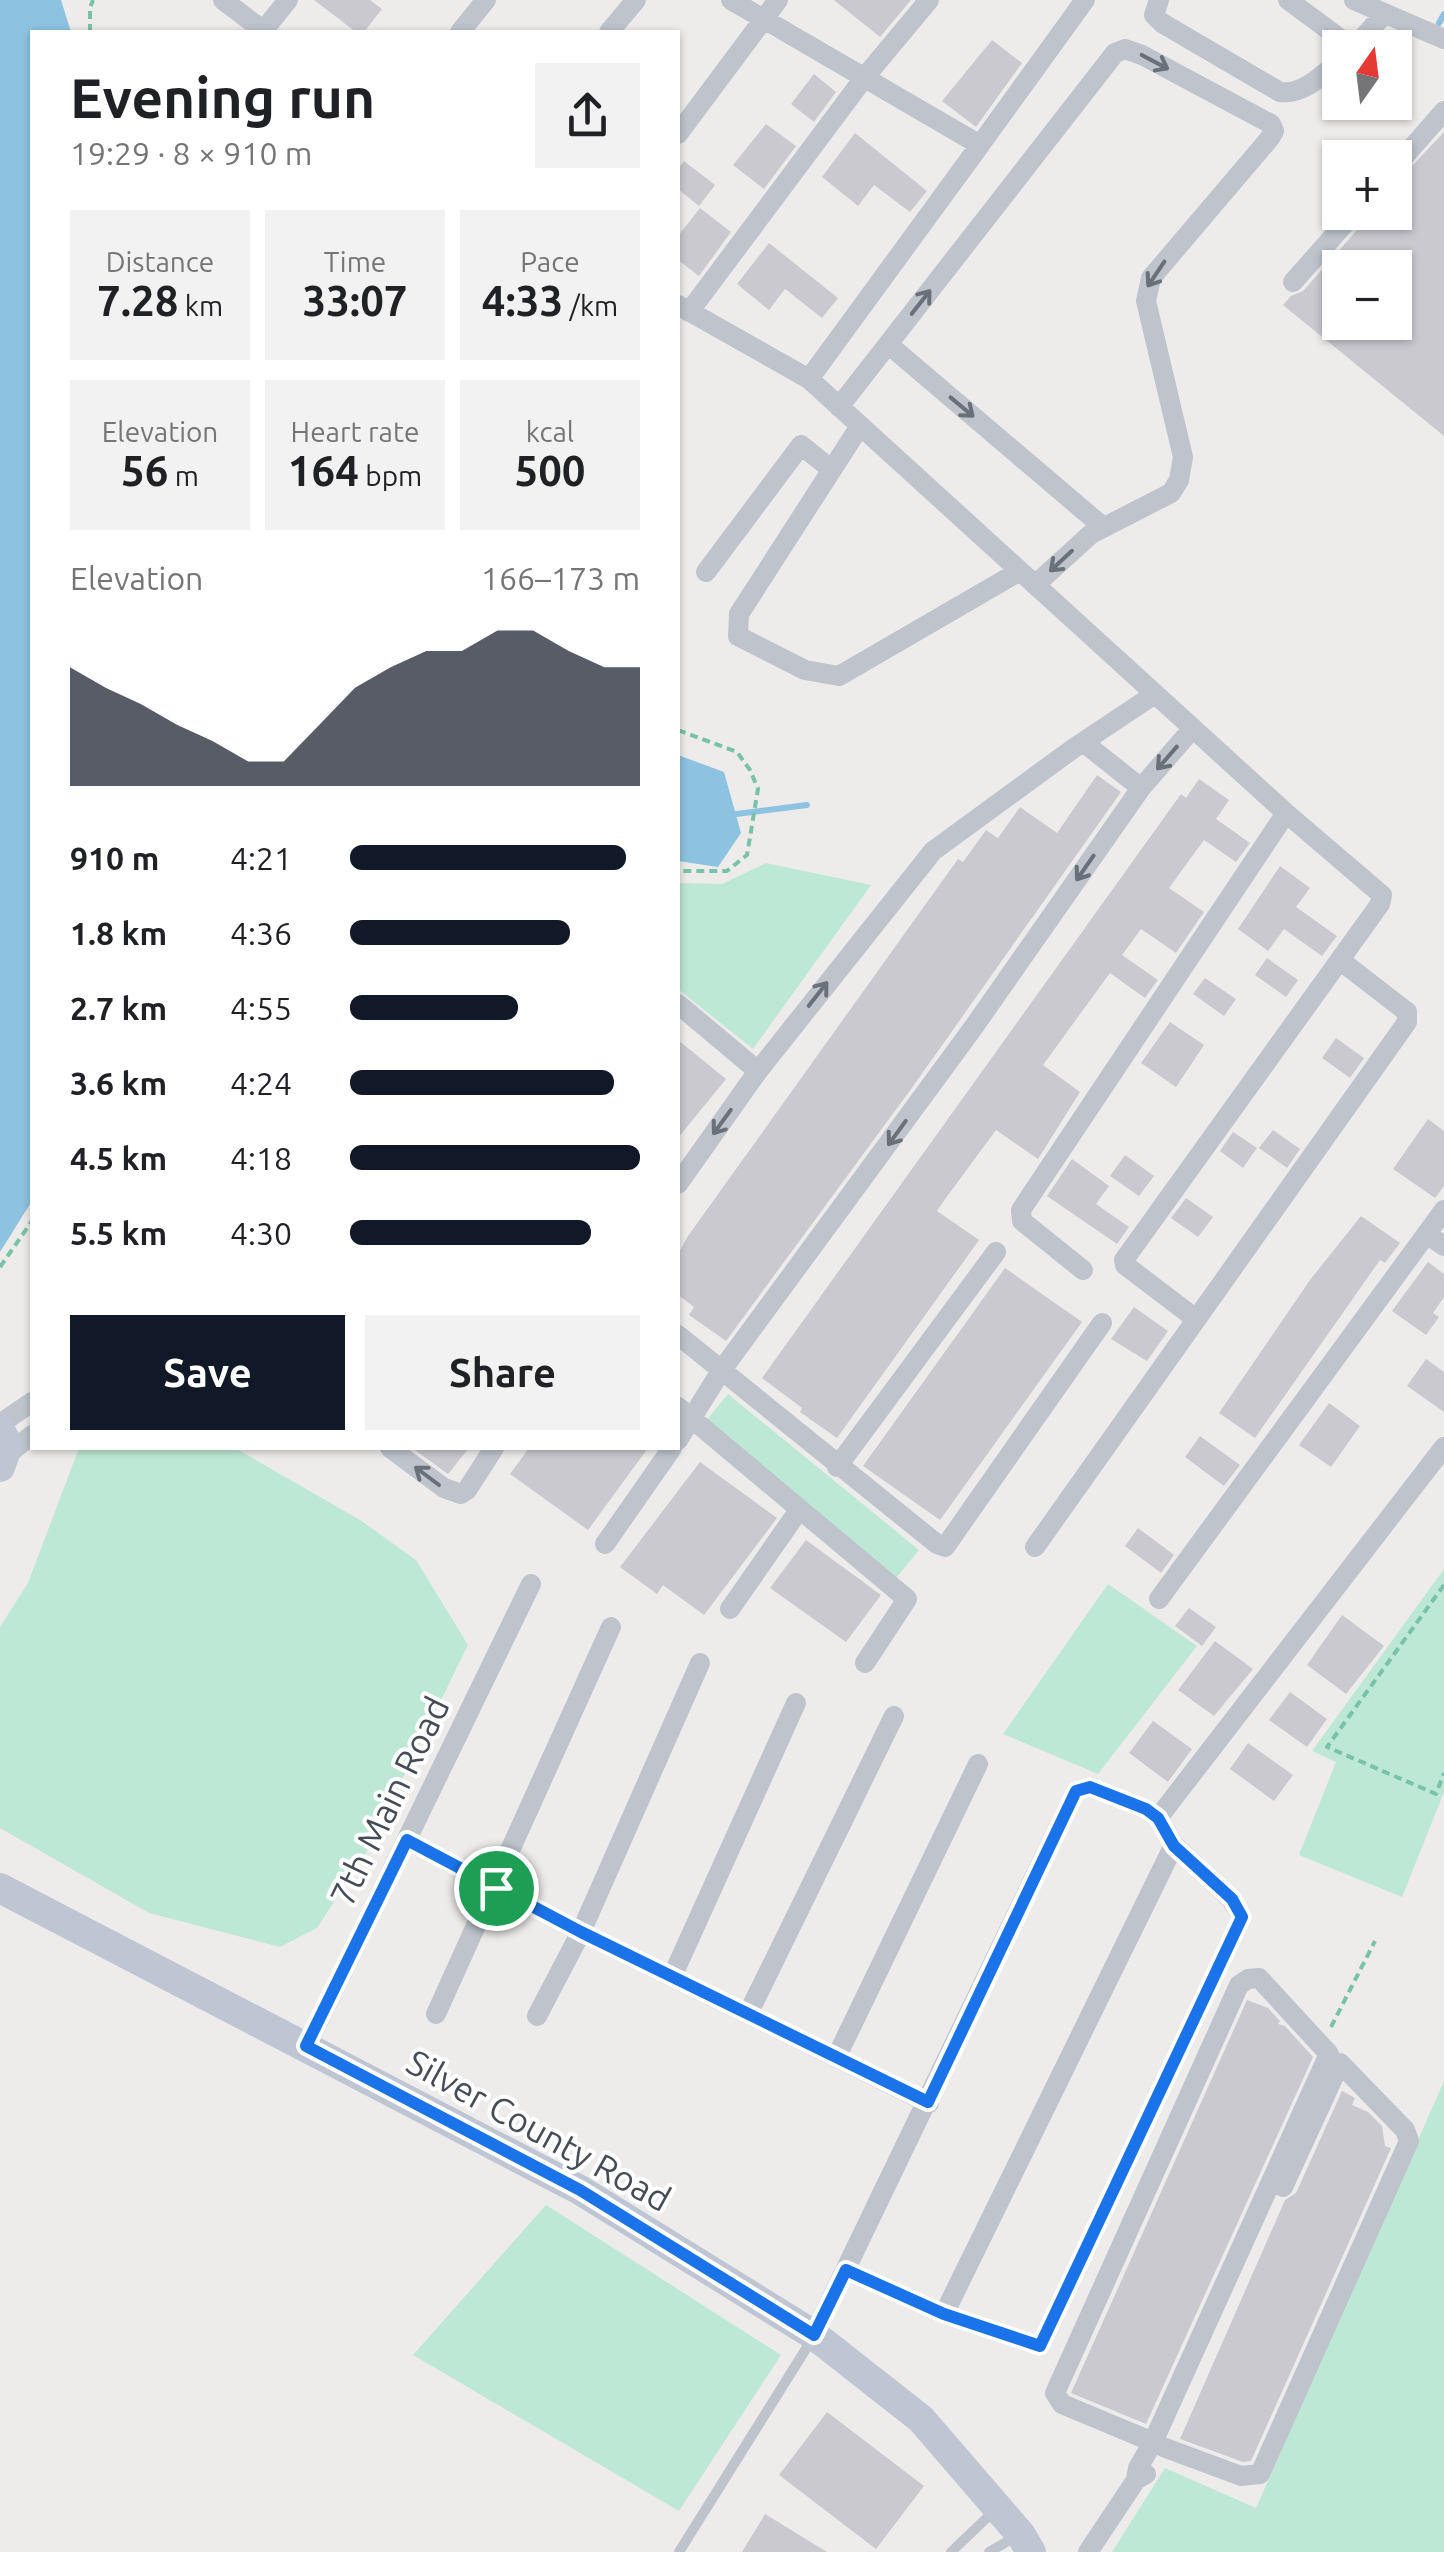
<!DOCTYPE html>
<html lang="en">
<head>
<meta charset="utf-8">
<style>
	body { margin:0; font-family:Ubuntu,sans-serif; background:#f2f2f2; color:#202124; height:100vh; display:flex; flex-direction:column; font-size:38px; white-space:nowrap }
	* { box-sizing:border-box; margin:0 }
	p { font-size:32px; color:#757577 }
	.icon { flex:none; width:55px; height:55px; fill:none; stroke:currentColor; stroke-width:2; stroke-linecap:round; stroke-linejoin:round }
	.map { position:relative; flex:1; overflow:hidden }
	.drawer { position:absolute; left:30px; top:30px; width:650px; height:1420px; display:flex; flex-direction:column; background:#fff; border-radius:0px; box-shadow:0 2px 8px #0004 }
	.drawer>* { flex:none }
	.needle { width:65px; rotate:14deg }
	.fabs { position:absolute; left:1322px; top:30px; display:grid; gap:20px }
	.fabs a { display:grid; place-items:center; width:90px; height:90px; border-radius:0px; background:#fff; box-shadow:0 2px 8px #0004; font-size:50px }
	.pin { position:absolute; display:grid; place-items:center; width:85px; height:85px; color:#fff; margin:-42px; border:5px solid #fff; border-radius:50%; box-shadow:0 2px 10px #0007 }
	.round { display:grid; place-items:center; flex:none; width:105px; height:105px; border-radius:0px; background:#f2f2f2 }
	.headline { display:flex; align-items:center; justify-content:space-between; height:170px; padding:0 40px }
	h1 { font-size:55px; font-weight:700; line-height:75px }
	.metrics { display:grid; grid-template-columns:repeat(3,1fr); gap:15px; height:170px; padding:10px 40px }
	.metrics div { display:grid; align-content:center; border-radius:0px; background:#f2f2f2; text-align:center }
	.metrics b { font-size:42px; font-weight:700 }
	.metrics small { font-size:28px; font-weight:400 }
	.metrics p { font-size:28px }
	.chart { height:280px; padding:20px 40px }
	.chart p { display:flex; justify-content:space-between }
	.chart svg { width:100%; height:180px; margin-top:10px; fill:#111827; opacity:.7 }
	.action { display:flex; gap:20px; margin-top:auto; padding:20px 40px }
	.action a { flex:1; height:115px; border-radius:0px; background:#111827; color:#fff; font-size:40px; font-weight:700; line-height:115px; text-align:center }
	.action a+a { background:#f2f2f2; color:#202124 }
	ul { padding:0 40px; list-style:none; font-size:32px }
	li { display:grid; grid-template-columns:160px 120px 1fr; align-items:center; height:75px }
	li i { height:25px; border-radius:12px; background:#111827 }
	.map>svg:first-child { display:block }
	.green { fill:#bde8d5 }
	.water { fill:#8ec2e1 }
	.lines { fill:none; stroke-linecap:round; stroke-linejoin:round }
	.stream { stroke:#8ec2e1; stroke-width:6 }
	.building { fill:#c9c9cf; fill-rule:evenodd }
	.path { stroke:#79c2aa; stroke-width:4; stroke-dasharray:8 5; stroke-linecap:butt }
	.lane { stroke:#bec3cc; stroke-width:10 }
	.street { stroke:#bec3cc; stroke-width:20 }
	.secondary { stroke:#bfc5d3; stroke-width:30 }
	.oneway { stroke:#6a7079 }
	.route-casing { stroke:#fff; stroke-width:20 }
	.route { stroke:#1a73e8; stroke-width:12 }
	.labels { text-anchor:middle; dominant-baseline:central; stroke-width:8; stroke-linejoin:round; paint-order:stroke }
	.street-label { font-size:35px; fill:#464c56; stroke:#fff }
</style>
</head>
<body>
<div class="map">
<svg width="1444" height="2552" viewBox="0 0 1444 2552">
	<rect width="100%" height="100%" fill="#eeeceb"/>
	<path class="green" d="M766 863 871 885 753 1049 678 989V883L722 884Z
		M728 1394 919 1550 896 1578 705 1422Z
		M79 1448H235L360 1520 416 1560 468 1645 367 1851 317 1928 280 1947 149 1913 0 1828V1627L28 1583Z
		M1444 1569V1792L1402 1897 1299 1855 1336 1762 1312 1751Z
		M1108 1584 1197 1646 1098 1774 1003 1734Z
		M1444 2081V2552H1112L1165 2468 1256 2508Z
		M546 2205 781 2355 679 2511 413 2355Z"/>
	<path class="water" d="M0 0H61L71 32H32V1201L0 1252Z
		M678 755 724 772 741 833 718 867 678 861Z"/>
	<g class="lines">
		<path class="stream" d="M1439 23 1444 14
			M728 815 807 805"/>
	</g>
	<path class="building" d="M314 0H370L382 9 364 32H356Z
		M834 0H911L880 37Z
		M992 40 1022 63 976 127 942 101Z
		M814 74 836 92 814 122 791 104Z
		M766 124 796 146 764 189 733 165Z
		M1444 132V436L1283 305 1291 296 1303 291 1365 221 1368 212H1395V184ZM1340 268H1395V322H1340Z
		M855 133 927 191 910 212 874 185 858 206 822 177Z
		M684 161 715 185 699 206 678 189V169Z
		M700 208 731 232 699 276 678 260V236Z
		M769 243 838 298 822 318 785 289 769 310 737 284Z
		M1097 775 1121 792 914 1085 726 1341 689 1315 694 1307 678 1295V1254L688 1236 958 859 963 862 986 830 998 838 1020 807 1057 833Z
		M1199 779 1229 800 1216 819 1250 843 1236 862 1204 840 1169 888 1204 912 1176 953 1141 929 1122 955 1158 980 1152 988 1145 998 1110 973 1043 1065 1080 1092 1038 1159 996 1130 943 1202 937 1211 979 1240 837 1438 800 1412 802 1408 762 1378 1181 794 1186 798Z
		M1280 866 1310 888 1296 907 1337 936 1322 956 1284 929 1268 951 1238 929Z
		M1267 958 1298 980 1286 997 1255 975Z
		M1205 978 1236 999 1224 1016 1193 994Z
		M1170 1022 1204 1045 1176 1087 1141 1063Z
		M1336 1038 1364 1058 1350 1078 1322 1058Z
		M678 1040 726 1079 678 1138Z
		M1428 1119 1444 1131V1186L1435 1198 1393 1169Z
		M1273 1130 1300 1149 1287 1168 1259 1148Z
		M1233 1132 1257 1148 1243 1168 1220 1151Z
		M1125 1155 1154 1176 1139 1196 1110 1176Z
		M1072 1159 1109 1186 1096 1204 1129 1227 1117 1244 1047 1196Z
		M1186 1198 1213 1217 1198 1237 1171 1218Z
		M1361 1216 1400 1243 1385 1263 1380 1260 1255 1438 1219 1413 1310 1280Z
		M1428 1262 1444 1274V1297L1433 1313 1439 1317 1426 1335 1392 1311Z
		M1005 1268 1082 1322 940 1520 863 1466Z
		M1134 1307 1168 1331 1147 1361 1111 1339Z
		M1426 1359 1444 1372V1412L1407 1386Z
		M1329 1403 1360 1426 1331 1467 1299 1445Z
		M1200 1436 1240 1465 1224 1486 1185 1457Z
		M412 1448H469L448 1474Z
		M529 1448H648L588 1530 510 1474Z
		M700 1462 777 1518 704 1615 663 1585 657 1594 620 1567Z
		M1138 1528 1174 1555 1161 1573 1125 1546Z
		M806 1540 881 1595 846 1642 770 1588Z
		M1189 1608 1216 1627 1202 1646 1175 1626Z
		M1342 1615 1384 1646 1346 1694 1307 1665Z
		M1215 1641 1253 1669 1214 1716 1178 1690Z
		M1290 1692 1327 1719 1307 1747 1269 1720Z
		M1153 1721 1192 1749 1168 1782 1129 1753Z
		M1248 1743 1293 1775 1274 1801 1230 1769Z
		M1247 2000 1268 2008 1280 2021 1278 2024 1285 2026 1313 2057 1146 2424 1071 2393Z
		M1342 2091 1355 2098 1352 2105 1368 2112 1382 2126 1385 2146 1391 2148 1251 2461 1243 2462 1180 2439 1285 2200 1296 2193Z
		M827 2412 924 2486 876 2549 779 2475Z
		M765 2514 827 2552H742Z"/>
	<g class="lines">
		<path class="path" d="M90 32V8L93 0
			M678 730 737 752 750 770 758 789 747 855 727 871H678
			M0 1267 32 1221
			M1444 1585 1327 1747 1436 1794 1444 1773
			M1331 2027 1375 1941"/>
		<path class="lane" d="M679 2552 814 2336
			M951 2552 993 2512
			M989 2552 1015 2537"/>
		<path class="street" d="M223 0 265 32
			M1159 0 1154 15 1162 23 1280 92C1303 95 1323 75 1340 60
			M1288 0 1353 48
			M1354 0 1444 39
			M263 31 288 0
			M460 32 486 0
			M609 32 636 0
			M1354 48 1385 13
			M678 134 778 0
			M980 145 1085 0
			M1395 167 1444 111
			M1293 282 1355 212
			M678 305 809 379 980 145 731 0
			M689 312 864 78 929 0
			M888 344 1102 526
			M809 379 1286 813 1382 895 1380 904 1124 1260 1125 1265 1196 1319
			M839 407 1115 53 1125 49 1142 55 1271 124 1274 131 1270 138 1151 278 1146 301 1183 457 1179 480 1171 493 1091 534 1035 585
			M860 426 739 614 738 636 805 670 839 676 1020 571
			M706 572 801 445 832 470
			M1083 742 1141 788
			M678 1004 758 1071 678 1184
			M758 1071 933 851 1074 748 1155 694
			M1426 1234 1444 1246
			M1083 1270 1022 1221 1021 1210 1286 813
			M678 1335 937 1544 945 1547 1102 1323
			M678 1407 907 1599 865 1663
			M0 1424 32 1402
			M678 1440 721 1371 973 1028 1141 788 1193 728
			M390 1448 444 1488 461 1494 467 1490 494 1448
			M3 1458 32 1435
			M837 1467 996 1252
			M605 1544 672 1448
			M1035 1547 1407 1022V1012L1341 961
			M1159 1599 1444 1210
			M730 1609 799 1510
			M1158 1818 1444 1447
			M407 1840 581 1932 929 2103
			M672 1977 796 1703
			M436 2014 611 1627
			M748 2014 894 1716
			M537 2016 581 1932 700 1663
			M306 2047 531 1584
			M837 2056 978 1764
			M944 2314 1174 1845
			M814 2335 1076 1791 1090 1787 1146 1809 1158 1818 1174 1845 1231 1899 1242 1917 1040 2346 944 2314 846 2270
			M1163 2447 1241 2476 1260 2474 1409 2141 1405 2130 1340 2063 1283 2187
			M1136 2480 1138 2468 1153 2442 1329 2054 1259 1978 1248 1979 1239 1985 1055 2393 1062 2404 1153 2442
			M1088 2552 1136 2480 1146 2474"/>
		<path class="secondary" d="M0 1430 8 1445 0 1467
			M0 1888 580 2190 814 2335 921 2419 1021 2535 1031 2552"/>
	</g>
	<defs><path id="oneway-shaft" d="M-6 0H5M1.5-3L5.5 0L1.5 3" fill="none" stroke-width="1.6" stroke-linecap="round" stroke-linejoin="round" transform="scale(2.5)"/></defs>
	<g class="oneway">
		<use href="#oneway-shaft" transform="translate(1155 62) rotate(28)"/>
		<use href="#oneway-shaft" transform="translate(1156 274) rotate(124)"/>
		<use href="#oneway-shaft" transform="translate(921 302) rotate(-52)"/>
		<use href="#oneway-shaft" transform="translate(962 407) rotate(40)"/>
		<use href="#oneway-shaft" transform="translate(1061 561) rotate(137)"/>
		<use href="#oneway-shaft" transform="translate(1167 758) rotate(131)"/>
		<use href="#oneway-shaft" transform="translate(1085 868) rotate(125)"/>
		<use href="#oneway-shaft" transform="translate(818 994) rotate(-52)"/>
		<use href="#oneway-shaft" transform="translate(722 1122) rotate(126)"/>
		<use href="#oneway-shaft" transform="translate(897 1133) rotate(126)"/>
		<use href="#oneway-shaft" transform="translate(427 1476) rotate(-143)"/>
	</g>
	<g class="lines">
		<g class="route-casing">
			<path id="route" d="M1090 1787 1146 1809 1158 1818 1174 1846 1232 1899 1242 1917 1040 2346 944 2314 846 2270 814 2335 580 2190 306 2046 407 1840 581 1932 928 2102 1076 1791Z"/>
		</g>
		<use href="#route" class="route"/>
	</g>
	<g class="labels">
		<g class="street-label">
			<text transform="translate(389 1801) rotate(-64)">7th Main Road</text>
			<text transform="translate(539 2130) rotate(29)">Silver County Road</text>
		</g>
	</g>
</svg>
<div class="fabs">
<a><svg class="needle" viewBox="-14 -14 28 28"><path d="M0-13l5 13h-10z" fill="#e53935"/><path d="M0 13l5-13h-10z" fill="#757577"/></svg></a>
<a>+</a>
<a>−</a>
</div>
<div class="pin" style="left:496px;top:1888px;background:#1e9e55"><svg class="icon" aria-label="arrive" viewBox="0 0 24 24"><path d="M6 21V4h12l-3 4 3 4H6"/></svg></div>
<section class="drawer">
<div class="headline"><div><h1>Evening run</h1><p>19:29 · 8 × 910 m</p></div><a class="round"><svg class="icon" aria-label="share" viewBox="0 0 24 24"><path d="M12 15V3M7 8l5-5 5 5M5 13v7h14v-7"/></svg></a></div>
<div class="metrics">
<div><p>Distance</p><b>7.28<small> km</small></b></div>
<div><p>Time</p><b>33:07</b></div>
<div><p>Pace</p><b>4:33<small> /km</small></b></div>
</div>
<div class="metrics">
<div><p>Elevation</p><b>56<small> m</small></b></div>
<div><p>Heart rate</p><b>164<small> bpm</small></b></div>
<div><p>kcal</p><b>500</b></div>
</div>
<div class="chart"><p><span>Elevation</span>166–173 m</p>
<svg viewBox="0 0 160 44" preserveAspectRatio="none"><path d="M0 44V15L10 20L20 24L30 29L40 33L50 38L60 38L70 29L80 20L90 15L100 11L110 11L120 6L130 6L140 11L150 15L160 15V44z"/></svg>
</div>
<ul>
<li><b>910 m</b>4:21<i style="width:95%"></i></li>
<li><b>1.8 km</b>4:36<i style="width:76%"></i></li>
<li><b>2.7 km</b>4:55<i style="width:58%"></i></li>
<li><b>3.6 km</b>4:24<i style="width:91%"></i></li>
<li><b>4.5 km</b>4:18<i style="width:100%"></i></li>
<li><b>5.5 km</b>4:30<i style="width:83%"></i></li>
</ul>
<div class="action"><a>Save</a><a>Share</a></div>
</section>
</div>
</body>
</html>
